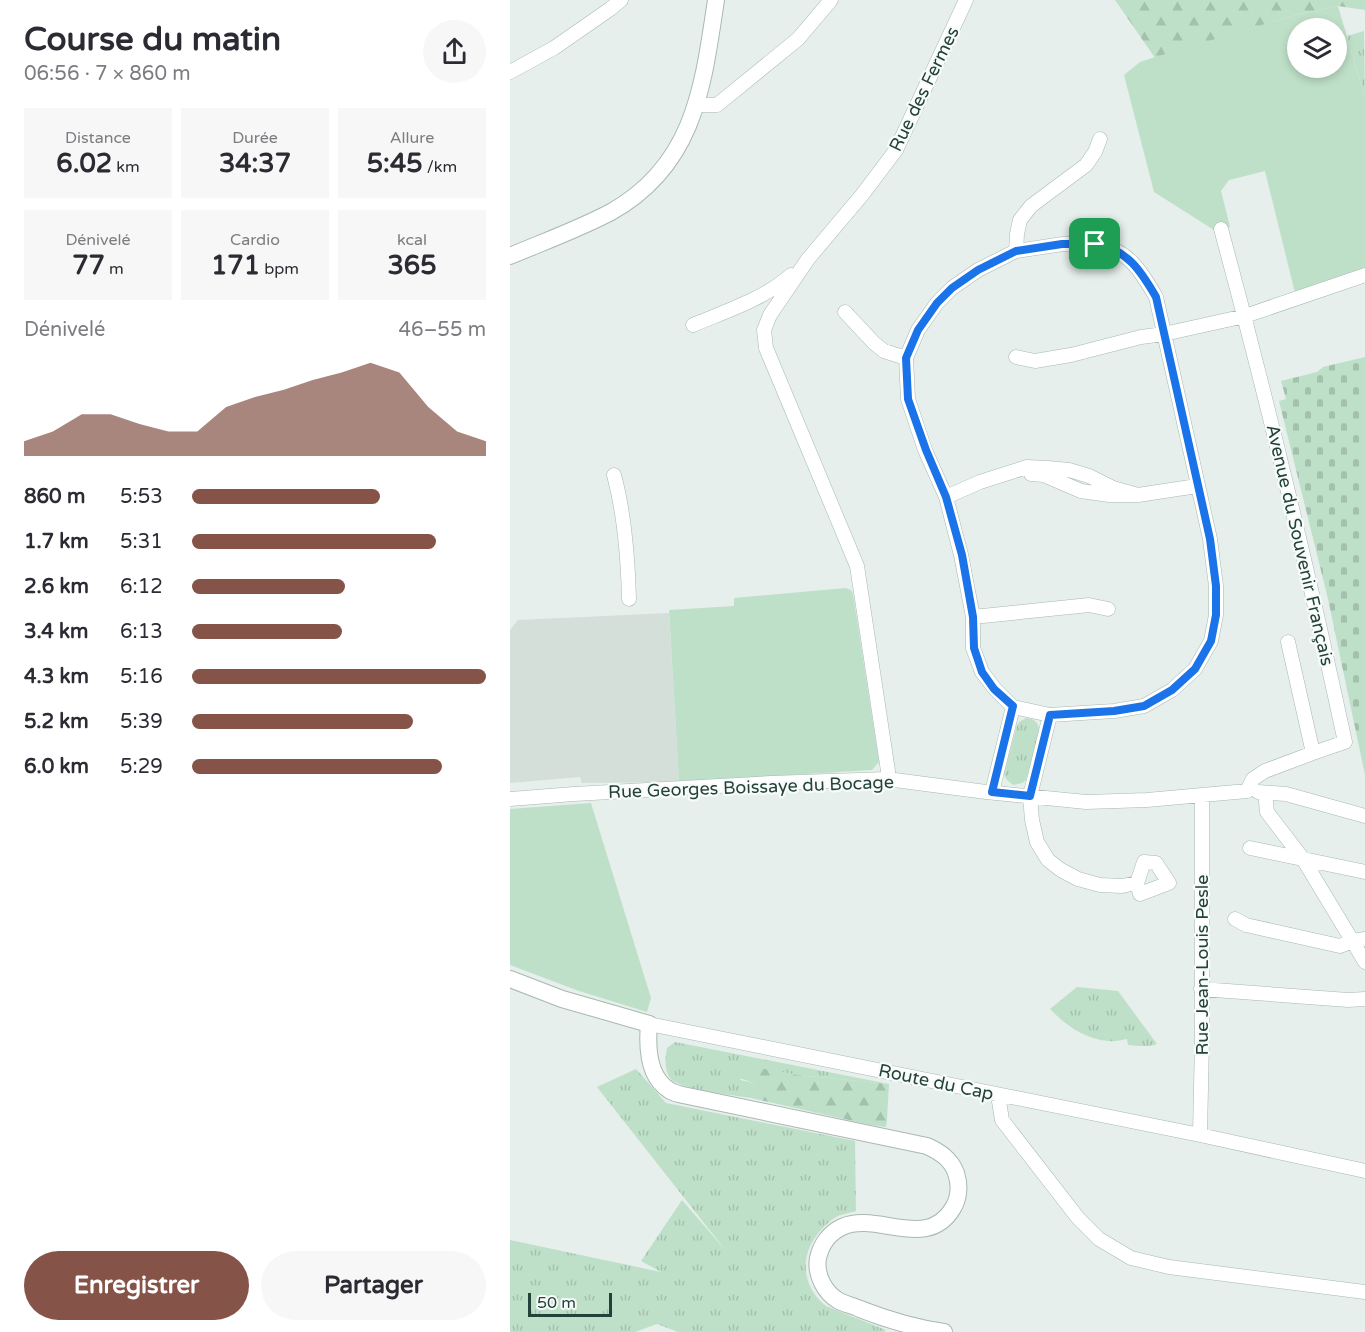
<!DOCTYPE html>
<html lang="fr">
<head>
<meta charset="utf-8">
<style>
	body { margin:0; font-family:"Varela Round",sans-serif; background:#f7f7f7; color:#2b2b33; height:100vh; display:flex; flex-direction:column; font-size:22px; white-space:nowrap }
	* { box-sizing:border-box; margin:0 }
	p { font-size:20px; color:#7c7c81 }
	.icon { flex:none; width:33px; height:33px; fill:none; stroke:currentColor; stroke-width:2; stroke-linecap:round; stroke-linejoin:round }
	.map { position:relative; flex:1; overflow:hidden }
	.panel { display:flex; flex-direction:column; background:#fff; width:510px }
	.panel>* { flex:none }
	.tools { position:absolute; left:777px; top:18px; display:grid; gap:12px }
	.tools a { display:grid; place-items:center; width:60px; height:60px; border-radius:50%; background:#fff; box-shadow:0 3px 9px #0003; font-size:30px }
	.scale { position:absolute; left:18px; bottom:15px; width:84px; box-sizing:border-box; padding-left:6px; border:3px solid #24423a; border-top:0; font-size:16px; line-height:21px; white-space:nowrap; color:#24423a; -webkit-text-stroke:4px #f7fbf9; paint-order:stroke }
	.pin { position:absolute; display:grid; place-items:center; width:51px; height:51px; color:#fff; margin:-26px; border-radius:12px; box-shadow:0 3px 9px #0006 }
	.round { display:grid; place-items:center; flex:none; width:63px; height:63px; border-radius:32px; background:#f7f7f7 }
	.summary { display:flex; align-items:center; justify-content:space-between; height:102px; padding:0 24px }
	h1 { font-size:33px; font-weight:700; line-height:45px }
	.figures { display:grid; grid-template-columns:repeat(3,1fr); gap:9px; height:102px; padding:6px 24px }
	.figures div { display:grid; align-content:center; border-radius:0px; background:#f7f7f7; text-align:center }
	.figures b { font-size:26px; font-weight:700 }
	.figures small { font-size:16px; font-weight:400 }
	.figures p { font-size:16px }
	.chart { height:168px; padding:12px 24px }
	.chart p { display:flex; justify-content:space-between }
	.chart svg { width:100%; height:108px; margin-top:6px; fill:#855347; opacity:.7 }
	.primary-button { display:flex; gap:12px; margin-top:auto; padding:12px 24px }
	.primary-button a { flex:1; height:69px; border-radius:36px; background:#855347; color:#fff; font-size:24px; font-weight:700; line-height:69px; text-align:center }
	.primary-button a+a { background:#f7f7f7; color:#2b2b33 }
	ul { padding:0 24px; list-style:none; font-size:20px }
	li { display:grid; grid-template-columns:96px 72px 1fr; align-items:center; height:45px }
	li i { height:15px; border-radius:8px; background:#855347 }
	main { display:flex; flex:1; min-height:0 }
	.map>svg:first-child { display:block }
	.built { fill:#d4dfda }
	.grass { fill:url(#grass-tufts) }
	.forest { fill:url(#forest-firs) }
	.cemetery { fill:url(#cemetery-stones) }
	.pitch { fill:#bfe0c8; fill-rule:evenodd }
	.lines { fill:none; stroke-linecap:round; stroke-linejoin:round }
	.minor-casing { stroke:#a8b8b2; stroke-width:15 }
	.tertiary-casing { stroke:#a8b8b2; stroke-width:18 }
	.minor { stroke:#fff; stroke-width:14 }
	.tertiary { stroke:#fff; stroke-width:16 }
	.route-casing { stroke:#fff; stroke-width:12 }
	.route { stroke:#1a73e8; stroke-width:8 }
	.labels { text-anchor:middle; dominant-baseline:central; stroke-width:4.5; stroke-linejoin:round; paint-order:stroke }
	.street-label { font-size:18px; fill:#24423a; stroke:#f7fbf9 }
</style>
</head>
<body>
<main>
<section class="panel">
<div class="summary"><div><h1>Course du matin</h1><p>06:56 · 7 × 860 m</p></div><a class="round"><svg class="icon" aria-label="share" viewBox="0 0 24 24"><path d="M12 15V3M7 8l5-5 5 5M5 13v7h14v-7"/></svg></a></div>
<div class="figures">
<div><p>Distance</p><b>6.02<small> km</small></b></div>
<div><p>Durée</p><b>34:37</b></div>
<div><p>Allure</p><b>5:45<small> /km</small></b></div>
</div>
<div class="figures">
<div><p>Dénivelé</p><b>77<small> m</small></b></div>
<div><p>Cardio</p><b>171<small> bpm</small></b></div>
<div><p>kcal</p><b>365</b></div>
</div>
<div class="chart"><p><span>Dénivelé</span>46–55 m</p>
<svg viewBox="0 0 160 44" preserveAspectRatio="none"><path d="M0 44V38L10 34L20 27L30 27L40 31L50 34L60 34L70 24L80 20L90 17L100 13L110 10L120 6L130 10L140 24L150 34L160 38V44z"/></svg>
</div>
<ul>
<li><b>860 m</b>5:53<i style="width:64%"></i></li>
<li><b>1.7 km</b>5:31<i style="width:83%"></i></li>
<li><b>2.6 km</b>6:12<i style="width:52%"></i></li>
<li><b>3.4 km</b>6:13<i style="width:51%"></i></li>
<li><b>4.3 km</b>5:16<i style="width:100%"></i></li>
<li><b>5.2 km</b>5:39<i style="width:75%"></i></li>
<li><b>6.0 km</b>5:29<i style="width:85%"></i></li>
</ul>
<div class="primary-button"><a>Enregistrer</a><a>Partager</a></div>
</section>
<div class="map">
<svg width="855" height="1332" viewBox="0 0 855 1332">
	<defs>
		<pattern id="grass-tufts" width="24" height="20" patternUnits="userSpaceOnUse" patternTransform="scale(1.5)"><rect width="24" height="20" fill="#bfe0c8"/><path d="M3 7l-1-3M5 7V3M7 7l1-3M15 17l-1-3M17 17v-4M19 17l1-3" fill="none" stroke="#a4c1ad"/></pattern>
		<pattern id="forest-firs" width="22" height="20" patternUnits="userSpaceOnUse" patternTransform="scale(1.5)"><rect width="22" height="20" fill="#bfe0c8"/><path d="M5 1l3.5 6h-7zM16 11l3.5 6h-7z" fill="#a4c1ad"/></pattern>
		<pattern id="cemetery-stones" width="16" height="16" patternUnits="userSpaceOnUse" patternTransform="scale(1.5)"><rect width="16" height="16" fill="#bfe0c8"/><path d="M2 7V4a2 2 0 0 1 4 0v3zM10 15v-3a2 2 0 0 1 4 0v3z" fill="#a4c1ad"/></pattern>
	</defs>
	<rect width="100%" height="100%" fill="#e6efeb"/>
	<path class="built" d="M159 613 169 782 72 783 70 777 0 783V630L8 620Z"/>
	<path class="grass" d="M854 31 855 98 837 36Z
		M516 718C525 719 529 722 529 732L516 780 512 783 503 785 496 779 494 774 507 725 509 722Z
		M567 987 608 991 647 1044C641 1047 626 1046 618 1045L617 1039C611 1040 604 1042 598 1041 575 1039 555 1025 540 1009Z
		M165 1042 379 1084 288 1075 238 1067 230 1080 244 1083 250 1089 241 1098C226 1096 172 1089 162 1080 154 1072 155 1059 157 1048Z
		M126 1069 156 1103 345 1141 346 1211C340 1213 333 1214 328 1216 320 1220 312 1228 307 1235 289 1258 293 1288 316 1306L376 1330 374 1332H168L147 1324 125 1332H0V1240L151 1272 131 1261 172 1200 216 1251 87 1087Z"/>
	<path class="forest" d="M605 0H855V10L828 6 789 14 645 58Z
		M238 1066 288 1075 379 1084 377 1120 376 1127 361 1125 241 1098 249 1089 244 1083 226 1077 228 1072Z"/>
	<path class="cemetery" d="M855 357V775L818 599 769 401 776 399 771 381 807 372 813 367Z"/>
	<path class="pitch" d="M828 6 855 98V269L785 293 755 171 719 180 711 191 720 227 704 230 644 192 614 75 630 62 642 58 789 14ZM788 28H826V68H788Z
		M336 588 341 590 343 594 369 762 362 770 169 782 159 610 224 606V598Z
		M81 803 141 998 137 1012 69 991 0 965V809Z"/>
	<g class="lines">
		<g class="minor-casing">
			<path id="minor" d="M0 72 44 48 100 9 111 0
				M187 105H207L288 39 321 0
				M711 229C757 399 798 570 835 742L803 753
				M553 244C563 244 575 243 585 244 618 249 631 271 646 297L700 539 706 586V615L701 641 685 669 662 690 634 706 604 711 540 715 503 707 485 689 472 672 463 648V617L451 555 436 497 415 450 398 399 396 358 408 330 427 303 442 288 468 270 506 251Z
				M506 251 507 234 510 220 521 206 576 165 585 152 590 139
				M335 312 364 343 374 351 396 358
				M183 325C216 311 254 299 281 275
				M506 357 525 361 561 355 631 337 654 334 735 316 855 275
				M521 474 534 475 571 491 599 495H628L687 486
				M104 475C114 512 118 560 119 599
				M436 497 470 482 517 467 538 468 559 470 579 476 603 488 628 495
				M463 617 579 605 598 609
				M540 715 520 796 522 820 527 842 538 860 551 870 568 879 590 885 612 886 627 883 630 894 659 883 646 863 634 862 627 883
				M377 779 378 771 347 566 256 348 254 330 260 315 298 259 352 195 386 150 456 0
				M482 792 503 707
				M748 792 776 794 855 816
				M755 793 757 812 793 859 855 962
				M0 799 64 794 261 783 377 779 476 792 576 802 637 800 737 791 743 779 755 771 803 753 778 642
				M740 848 855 872
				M725 919 736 925 830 946 843 941 855 939
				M691 989 838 1000 855 999
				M139 1024 690 1135 855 1171
				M488 1095 492 1120 568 1218 589 1239 621 1258 659 1267 855 1292
				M690 1135 692 1040V796"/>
		</g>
		<g class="tertiary-casing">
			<path id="tertiary" d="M0 256C33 242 69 229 101 212 185 165 193 86 206 0
				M0 979 52 999 139 1024C137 1046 138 1077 159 1090 163 1093 169 1094 173 1095L417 1146C430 1152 441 1159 446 1173 450 1185 449 1198 443 1208 417 1252 367 1211 332 1227 319 1233 311 1245 308 1258 305 1275 315 1293 329 1301 335 1304 344 1306 350 1309 378 1320 405 1328 434 1332"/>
		</g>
		<use href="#minor" class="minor"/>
		<use href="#tertiary" class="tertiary"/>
	</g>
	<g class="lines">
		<g class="route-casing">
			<path id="route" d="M552 244C563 244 575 243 585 244 617 249 631 271 646 297L700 539 706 586V615L701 641 685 669 662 690 634 706 604 711 540 715 520 796 482 792 503 706 484 689 472 672 464 648 463 617 452 555 436 497 416 450 398 399 396 358 408 330 427 303 442 288 468 270 506 251Z"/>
		</g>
		<use href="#route" class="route"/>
	</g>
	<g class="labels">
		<g class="street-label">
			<text transform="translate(414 89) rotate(-64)">Rue des Fermes</text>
			<text transform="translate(790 545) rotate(77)">Avenue du Souvenir Français</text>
			<text transform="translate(241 787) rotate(-2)">Rue Georges Boissaye du Bocage</text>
			<text transform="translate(692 965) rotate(-90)">Rue Jean-Louis Pesle</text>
			<text transform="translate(426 1082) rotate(12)">Route du Cap</text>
		</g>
	</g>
</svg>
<div class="tools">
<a><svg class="icon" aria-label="layers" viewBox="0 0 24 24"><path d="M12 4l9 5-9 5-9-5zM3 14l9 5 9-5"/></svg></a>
</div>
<div class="scale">50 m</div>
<div class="pin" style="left:585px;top:244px;background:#1e9e55"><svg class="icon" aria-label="arrive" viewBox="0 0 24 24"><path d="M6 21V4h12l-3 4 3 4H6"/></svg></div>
</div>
</main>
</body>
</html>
